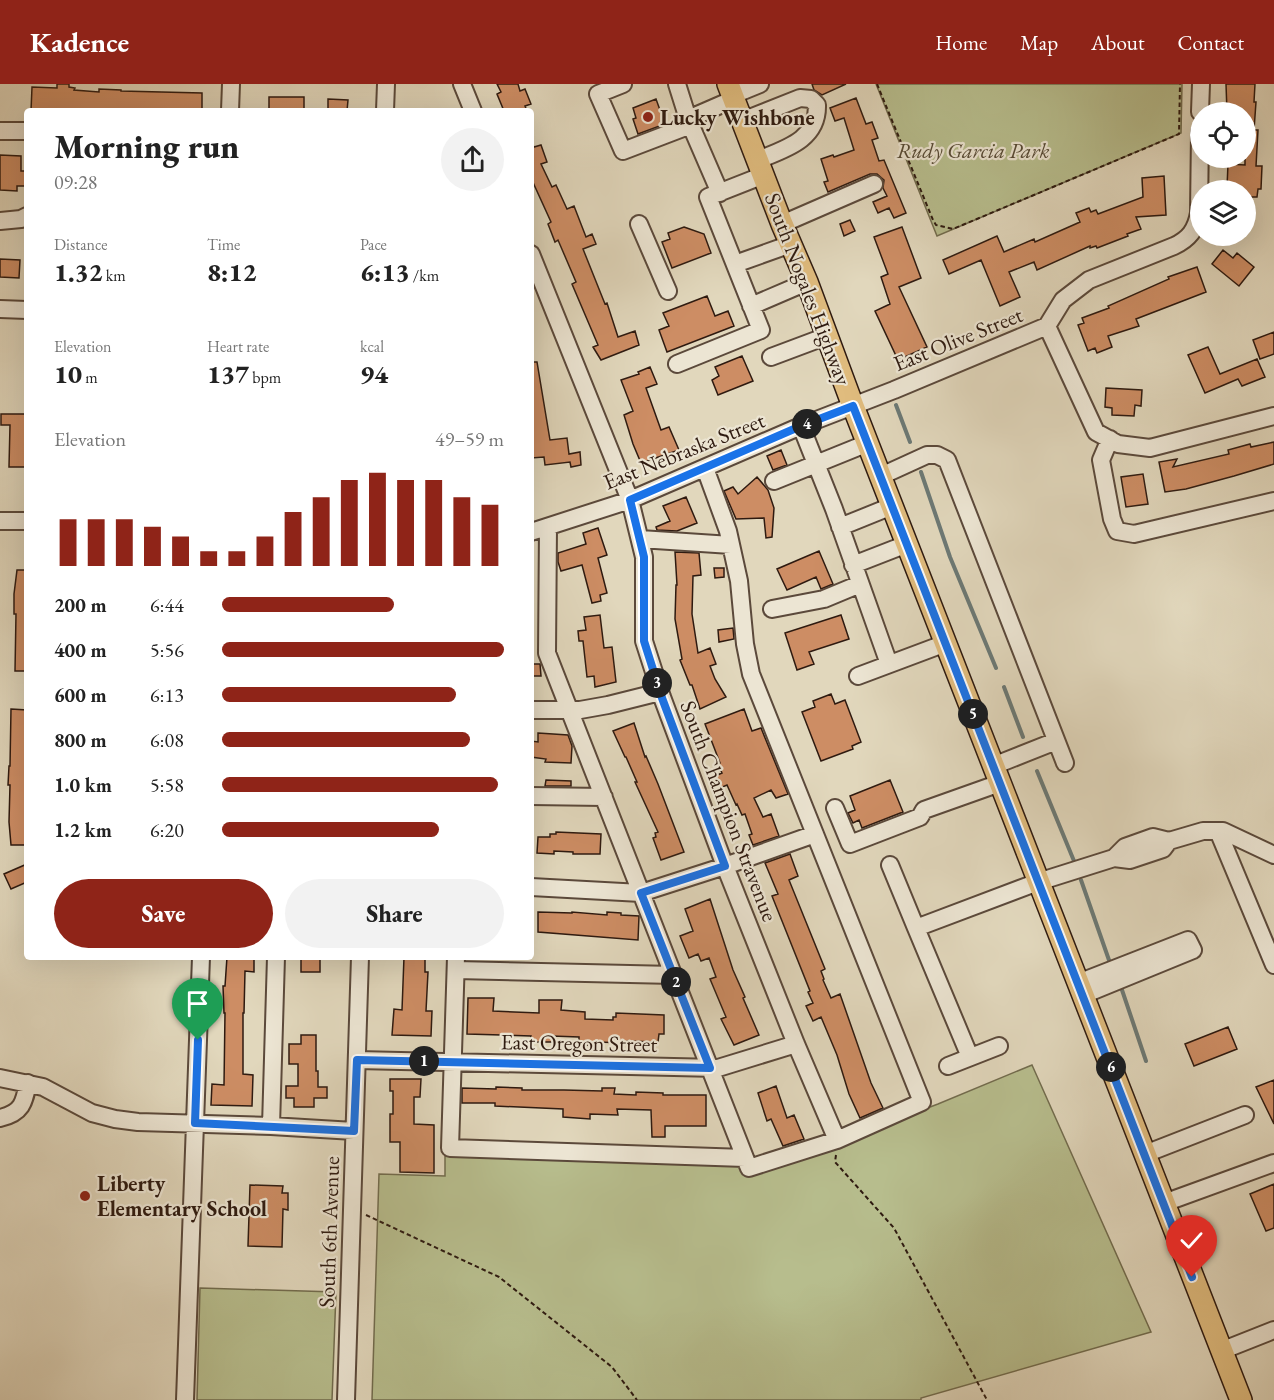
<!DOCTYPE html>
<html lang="en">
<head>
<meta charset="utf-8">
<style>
	body { margin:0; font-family:"EB Garamond",serif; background:#f2f2f2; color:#222; height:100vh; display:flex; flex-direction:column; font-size:22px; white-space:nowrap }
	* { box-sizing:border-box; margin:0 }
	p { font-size:20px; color:#767676 }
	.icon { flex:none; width:33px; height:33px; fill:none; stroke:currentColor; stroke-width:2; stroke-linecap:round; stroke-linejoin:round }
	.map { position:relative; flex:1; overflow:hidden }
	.details { position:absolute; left:24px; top:24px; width:510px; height:852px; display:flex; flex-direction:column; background:#fff; border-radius:6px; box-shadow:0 6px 24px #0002 }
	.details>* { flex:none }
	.controls { position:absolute; left:1190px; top:18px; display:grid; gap:12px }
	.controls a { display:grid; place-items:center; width:66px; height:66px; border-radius:50%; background:#fff; box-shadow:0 6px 24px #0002; font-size:30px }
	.pin { position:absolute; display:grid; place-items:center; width:51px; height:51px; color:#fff; margin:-62px -26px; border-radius:50% 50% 50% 0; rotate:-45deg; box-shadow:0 0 6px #0007 }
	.pin .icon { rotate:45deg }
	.km { position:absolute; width:30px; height:30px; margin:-15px; border-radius:50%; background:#222; color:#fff; font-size:16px; line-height:30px; text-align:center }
	.round { display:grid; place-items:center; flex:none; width:63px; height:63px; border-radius:32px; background:#f2f2f2 }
	.headline { display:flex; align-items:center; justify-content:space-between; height:102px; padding:0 30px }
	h1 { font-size:33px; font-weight:800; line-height:45px }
	.stats { display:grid; grid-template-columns:repeat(3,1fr); gap:9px; height:102px; padding:6px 30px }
	.stats div { display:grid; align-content:center }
	.stats b { font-size:26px; font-weight:800 }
	.stats small { font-size:16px; font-weight:400 }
	.stats p { font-size:16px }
	.chart { height:168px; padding:12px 30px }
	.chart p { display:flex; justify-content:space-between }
	.chart svg { width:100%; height:108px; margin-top:6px; stroke:#8f2418; stroke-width:6 }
	.primary-button { display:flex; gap:12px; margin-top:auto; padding:12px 30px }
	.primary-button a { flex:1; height:69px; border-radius:36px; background:#8f2418; color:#fff; font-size:24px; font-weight:800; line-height:69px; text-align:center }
	.primary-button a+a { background:#f2f2f2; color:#222 }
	ul { padding:0 30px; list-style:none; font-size:20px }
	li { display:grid; grid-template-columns:96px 72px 1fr; align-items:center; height:45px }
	li i { height:15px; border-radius:8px; background:#8f2418 }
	header { display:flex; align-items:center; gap:36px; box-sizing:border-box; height:84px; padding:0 30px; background:#8f2418; color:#fff }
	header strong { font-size:28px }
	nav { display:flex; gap:33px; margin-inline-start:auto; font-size:21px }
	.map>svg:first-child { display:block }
	.green { fill:#b7bd8d; stroke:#726c4e; stroke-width:1.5 }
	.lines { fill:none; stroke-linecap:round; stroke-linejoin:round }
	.stream { stroke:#6c7975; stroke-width:4 }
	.building { fill:#cd8d64; stroke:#2e1a10; stroke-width:1.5 }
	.minor-casing { stroke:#5b493b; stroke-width:20 }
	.major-casing { stroke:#2e1a10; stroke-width:24 }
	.path { stroke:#2e1a10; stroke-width:2; stroke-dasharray:4.5 3; stroke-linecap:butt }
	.minor { stroke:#ece5d3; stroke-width:16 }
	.major { stroke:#e0bc7e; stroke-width:21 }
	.route-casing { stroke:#fff; stroke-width:12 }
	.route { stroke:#1a73e8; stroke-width:8 }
	.poi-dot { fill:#8f2418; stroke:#ece5d3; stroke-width:2 }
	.labels { text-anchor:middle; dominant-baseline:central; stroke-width:4.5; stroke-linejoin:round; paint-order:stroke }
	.poi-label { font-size:22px; font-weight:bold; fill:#2e1a10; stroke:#ece5d3; text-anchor:start }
	.park-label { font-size:22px; font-style:italic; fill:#574b36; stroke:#ece5d3 }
	.street-label { font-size:22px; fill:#2e1a10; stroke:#ece5d3 }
</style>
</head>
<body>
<header>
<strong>Kadence</strong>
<nav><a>Home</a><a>Map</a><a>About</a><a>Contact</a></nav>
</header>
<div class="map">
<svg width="1274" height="1316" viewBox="0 0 1274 1316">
	<rect width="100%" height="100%" fill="#e1d7bc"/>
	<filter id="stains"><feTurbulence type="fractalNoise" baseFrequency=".00333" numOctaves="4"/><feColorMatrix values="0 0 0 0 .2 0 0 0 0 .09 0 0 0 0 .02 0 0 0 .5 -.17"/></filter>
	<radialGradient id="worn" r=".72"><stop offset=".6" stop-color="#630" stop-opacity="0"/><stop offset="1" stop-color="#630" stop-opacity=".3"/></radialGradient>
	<path class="green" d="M876 0H1182L1181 49 937 152Z
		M1032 981 1151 1248 921 1314V1316H372L379 1090 445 1092V1070L740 1080 748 1092 938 1020Z
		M200 1204 336 1208 332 1316H197Z"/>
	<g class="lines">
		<path class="stream" d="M896 321 910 358
			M921 388 950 473 996 584
			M1004 603 1023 653
			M1037 687 1074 777
			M1081 796 1110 879
			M1121 903 1146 977"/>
	</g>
	<path class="building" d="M57 0H69V3L75 4 74 6 99 8V5L121 6V7L202 9V27H31L32 3 57 4Z
		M497 0H518L520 7 525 5 531 20 525 22 527 27H504L497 10 501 8Z
		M812 0H846L822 11 814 6Z
		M1226 0H1255L1254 18H1256L1254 46H1258L1256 82H1262L1261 105H1258L1257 113H1245V106H1234L1235 104 1227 103 1228 80 1245 81V28H1227Z
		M269 13H304V27H269Z
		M856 14 866 40 872 38 878 54 872 56 879 77 884 76 906 129 894 134 889 124 878 129 873 118 887 112 883 104 884 96 877 90H870L828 108 824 98 828 97 821 75 833 71 834 73 854 66 844 34 835 37 830 24Z
		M328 15 348 16 347 27H328Z
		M656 15 665 40 638 50 633 35 636 34 633 24Z
		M531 58 534 63 541 61 547 78 541 80 552 103 556 101 567 125 574 122 586 153 592 150 596 160 583 165 605 220 607 219 618 253 635 247 639 261 601 276 593 263 598 261 572 200 576 198 558 156 555 158 548 140 551 138 531 94Z
		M0 71 21 72V87H27V102H17V107L0 106Z
		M1164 92 1166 131 1136 133 1141 145 1127 150 1128 152 1097 164 1096 162 1090 164V162L1037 186 1034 178 1009 188 1020 213 1000 222 981 176 949 190 943 176 997 152 1004 168 1034 155 1035 158 1080 138 1076 129 1089 124 1091 128 1096 126 1098 130 1143 113 1142 94Z
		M850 136 855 147 844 152 840 140Z
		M684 143 704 150 711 169 672 184 662 158 670 155 668 149Z
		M902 143 921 194 899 203 927 263 898 276 875 227 890 220 881 193 888 190 874 153Z
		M1223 166 1233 174 1237 169 1254 183 1239 202 1212 180Z
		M0 175 20 176 19 194 0 193Z
		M1197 183 1206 208 1136 235 1139 242 1108 252 1112 263 1097 269 1095 264 1088 267 1078 241 1084 239 1082 234 1109 224 1108 222 1169 195 1168 193Z
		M707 212 715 232 728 227 734 242 667 268 659 246 669 242 663 229Z
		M1274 248V270L1260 275 1253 256Z
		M1208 263 1220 290 1257 275 1265 293 1242 302 1238 295 1205 309 1188 271Z
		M742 272 753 297 718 311 712 296 719 292 715 283Z
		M531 278H537L550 356 567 354 569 370 580 368 581 381 571 383 570 378 545 381 544 373 531 374Z
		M650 283 657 300 646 304 661 346 669 343 679 366 641 379 633 360 624 331 633 327 621 296 639 290 638 288Z
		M1106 304 1142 306 1141 322 1135 321 1134 332 1112 331V324L1105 323Z
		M1 330H27V383H9L10 341H1Z
		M1274 358V380L1234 392 1186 405 1165 408 1159 378 1177 375 1173 383 1229 370 1228 366 1250 360 1251 363Z
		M781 366 787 381 773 386 767 372Z
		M1143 390 1148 420 1126 423 1121 393Z
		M757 393 768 406 774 424 772 453 766 454 764 434 736 435 724 407 733 403 738 410Z
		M686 413 697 439 677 447 657 446 656 443 670 437 663 422Z
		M598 444 607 471 598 474 607 509 600 511 601 517 592 519 582 481 561 487 558 478V469L586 460 583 449Z
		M819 467 833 500 821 505 816 493 787 506 777 485Z
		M675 468 699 469 701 491 693 492 692 530 698 569 710 564 716 580 710 582 715 595 726 613 700 625 692 601H690L680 576 682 575 675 535 676 501H677Z
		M714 484H724V493L715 494Z
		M17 486H27V587H15L16 530H14V510Z
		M600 531 604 564 612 563 616 598 595 603 594 592 587 593 583 557H579L578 547 586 546 584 533Z
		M841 531 849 555 809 568 814 580 797 586 785 549Z
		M733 544 734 555 719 558 718 546Z
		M531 580H540L541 592H531Z
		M831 610 835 620 845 616 861 658 852 662 853 665 821 677 802 628 815 623 813 617Z
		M11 625 27 626V761H11L9 738 10 701H8L9 682H10Z
		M744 625 752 647 761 644 788 710 776 714 771 706 754 714 763 733 771 730 779 752 753 761 749 751 752 750 745 730 742 731 737 720 736 721 727 701 720 704 715 692 722 689 718 680 720 679 705 640Z
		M634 639 645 673 646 672 658 700 684 768 661 776 653 754 656 753 655 749 658 748 635 698H637L626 673H625L613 647Z
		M538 649 568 651 572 662 571 679 545 678 546 675 531 673V657L538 658Z
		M546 696 571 697V702H545Z
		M890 696 903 728 862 744 859 736 853 739 848 729 855 726 850 712Z
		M556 748 601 750 600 770H573V768L554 767V770L537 769 538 753H550V750H556Z
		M790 770 798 792 789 796 825 885 821 887 824 895 823 896 831 914 840 910 871 999 883 1024 860 1034 849 1010 837 971 821 933 813 937 806 922 813 919 808 908 810 907 772 812 778 810 765 779Z
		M27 780V798L11 805 4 790Z
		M710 815 733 886 745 913 743 914 759 951 734 961 721 935 726 933 710 895 716 893 709 874 701 877 698 870 689 874 680 852 693 847 685 825Z
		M538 828 572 829V828L607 831V828L621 829V831L639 832 638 856 538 848Z
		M227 873H254V888L245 887 244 929H243V990L253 991 252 1022 211 1021 212 1000 224 1001 225 929H224L223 902H225Z
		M301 873H320V888H301Z
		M404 873H425V888H428L426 927H432L431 952 392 951 394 925 402 926Z
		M468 914H494L493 927 539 929V916H562L561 926 585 928V935L613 936V933H616V929L664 931V950H659L658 958 627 957V959L596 958V961H579V953L552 952V958H530L531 952 467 950Z
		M1228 943 1237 965 1194 982 1185 960Z
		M301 951H316V987H318V1003H327V1014H314V1023H294V1014H286V1002H298V980H289V960H301Z
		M390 995H421L420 1013H414V1040L434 1041V1089L400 1088V1058H390V1030H393V1007H390Z
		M1274 996V1040L1256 1003Z
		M776 1002 787 1034 794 1031 804 1055 783 1062 771 1035 767 1037 758 1009Z
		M496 1003 522 1004V1006H564L602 1007V1004H615L614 1010 636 1011V1008L663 1009V1011H706V1042H665V1053H652L651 1026 617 1025 618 1031 590 1030V1035L563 1033V1025L495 1022V1019H462V1004L496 1005Z
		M1274 1100V1144L1266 1147 1250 1110Z
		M250 1101 283 1102 282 1109H288V1126L283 1125 282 1163 248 1162Z"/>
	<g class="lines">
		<g class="minor-casing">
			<path id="minor" d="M462 0 473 27
				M623 0 598 10 623 67 691 41
				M677 0 688 35
				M733 11 760 0
				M230 27 231 0
				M385 27 386 0
				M1200 28 1201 0
				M742 37 800 14 811 15 817 21C818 56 785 65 758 76
				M0 47H27
				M720 109 688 35 734 15
				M0 137 21 135 27 132
				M639 140 668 207
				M782 140 874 100
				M531 170 630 416 644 473V557L662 613 725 782 796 960 837 1056
				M735 180 791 160
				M751 222 807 198
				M0 225 27 226
				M1047 242 1096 348 1118 360 1150 364 1274 332
				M771 273 827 252
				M677 280 761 246 708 113 764 91
				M801 342 834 425 889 580
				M1110 355 1101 376 1112 435 1117 447 1134 450 1274 417
				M881 392 927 371H937L947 376 1065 679
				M774 397 868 359
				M0 437H27
				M548 443 547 569 749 1084 837 1056 922 1018 751 590 745 560 739 497 728 447 705 384
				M840 443 892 422
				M531 448 630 416 801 342 894 306 1047 242 1063 216 1089 196 1174 162C1189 155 1196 146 1199 129L1200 48
				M640 455 731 461
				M853 481 907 460
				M772 525 824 515 860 500
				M858 592 946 559
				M531 626H580L608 621 660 608
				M993 682 1056 657
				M531 712 604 713
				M835 724 850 760 920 733 924 726 1000 699
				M1218 747 1274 881
				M1169 757 1163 765 1130 776 1114 774 1125 763 1153 753 1169 757 1203 747H1223L1274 771
				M890 781 916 844
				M531 803 641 809 725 782 815 750
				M456 873 450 1064 745 1074
				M456 886 674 891
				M1078 899 1188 856 1193 866 1083 911
				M970 973 916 844 1038 798 1114 774
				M357 976 718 984 796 960
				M948 982 999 962
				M0 994 43 1003 92 1029 115 1035 138 1038 271 1042 354 1047
				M0 1034C22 1029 24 1019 28 999
				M271 1042 276 873
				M1145 1070 1245 1031
				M1164 1119 1274 1079
				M1221 1267 1274 1246
				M185 1316 201 873
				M346 1316 360 873"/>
		</g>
		<g class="major-casing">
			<path id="major" d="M728 0 782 140 807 198 853 322 1241 1316"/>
		</g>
		<path class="path" d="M877 0 933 136 936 141 953 145 1179 50 1180 0
			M836 1071 835 1078 894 1144 987 1316
			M366 1131 499 1193 612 1283 637 1316"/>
		<use href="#minor" class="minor"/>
		<use href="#major" class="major"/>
	</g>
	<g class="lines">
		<g class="route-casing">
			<path id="route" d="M198 956 195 1039 354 1047 357 976 710 984 641 809 725 782 662 614 644 557V473L630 416 801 342 853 322 1192 1193"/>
		</g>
		<use href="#route" class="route"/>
	</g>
	<g class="poi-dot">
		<circle cx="648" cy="33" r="6"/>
		<circle cx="85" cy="1112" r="6"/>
	</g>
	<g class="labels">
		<g class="poi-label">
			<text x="660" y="33">Lucky Wishbone</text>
			<text x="97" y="1099">Liberty<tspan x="97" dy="25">Elementary School</tspan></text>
		</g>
		<g class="park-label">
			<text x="973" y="66">Rudy Garcia Park</text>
		</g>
		<g class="street-label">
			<text transform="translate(808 205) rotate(69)">South Nogales Highway</text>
			<text transform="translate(958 255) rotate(-22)">East Olive Street</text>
			<text transform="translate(684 367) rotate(-22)">East Nebraska Street</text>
			<text transform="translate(729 727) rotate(69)">South Champion Stravenue</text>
			<text transform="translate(579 959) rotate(1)">East Oregon Street</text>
			<text transform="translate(329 1148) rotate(-88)">South 6th Avenue</text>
		</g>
	</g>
	<rect width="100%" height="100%" filter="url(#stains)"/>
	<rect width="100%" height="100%" fill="url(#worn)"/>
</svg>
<div class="controls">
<a><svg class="icon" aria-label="locate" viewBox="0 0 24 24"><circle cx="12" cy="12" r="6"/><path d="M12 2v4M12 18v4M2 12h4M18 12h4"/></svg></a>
<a><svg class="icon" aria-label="layers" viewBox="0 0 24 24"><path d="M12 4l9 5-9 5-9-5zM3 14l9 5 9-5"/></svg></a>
</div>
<div class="pin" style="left:198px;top:956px;background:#1e9e55"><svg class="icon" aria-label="arrive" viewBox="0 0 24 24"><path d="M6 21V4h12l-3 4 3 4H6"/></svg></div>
<div class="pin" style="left:1192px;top:1193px;background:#d93025"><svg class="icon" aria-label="check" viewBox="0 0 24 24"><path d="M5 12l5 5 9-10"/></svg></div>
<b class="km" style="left:424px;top:977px">1</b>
<b class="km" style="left:676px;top:898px">2</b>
<b class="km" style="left:657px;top:599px">3</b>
<b class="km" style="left:807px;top:340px">4</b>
<b class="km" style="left:973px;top:630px">5</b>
<b class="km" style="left:1111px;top:983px">6</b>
<section class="details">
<div class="headline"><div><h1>Morning run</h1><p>09:28</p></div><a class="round"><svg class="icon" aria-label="share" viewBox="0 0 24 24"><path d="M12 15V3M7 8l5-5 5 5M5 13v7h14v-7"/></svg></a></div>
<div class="stats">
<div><p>Distance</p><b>1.32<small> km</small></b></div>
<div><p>Time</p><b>8:12</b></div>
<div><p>Pace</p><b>6:13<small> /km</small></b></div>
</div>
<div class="stats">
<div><p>Elevation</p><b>10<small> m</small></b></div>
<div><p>Heart rate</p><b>137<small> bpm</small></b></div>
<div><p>kcal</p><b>94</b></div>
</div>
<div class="chart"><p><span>Elevation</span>49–59 m</p>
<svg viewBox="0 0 160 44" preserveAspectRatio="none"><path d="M5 44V25M15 44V25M25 44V25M35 44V28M45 44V32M55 44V38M65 44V38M75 44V32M85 44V22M95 44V16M105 44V9M115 44V6M125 44V9M135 44V9M145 44V16M155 44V19"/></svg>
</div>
<ul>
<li><b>200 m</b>6:44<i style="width:61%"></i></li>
<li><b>400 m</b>5:56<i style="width:100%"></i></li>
<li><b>600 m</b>6:13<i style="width:83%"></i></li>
<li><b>800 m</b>6:08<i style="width:88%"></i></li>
<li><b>1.0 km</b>5:58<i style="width:98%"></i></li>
<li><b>1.2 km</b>6:20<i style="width:77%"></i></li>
</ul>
<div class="primary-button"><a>Save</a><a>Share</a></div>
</section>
</div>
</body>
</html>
